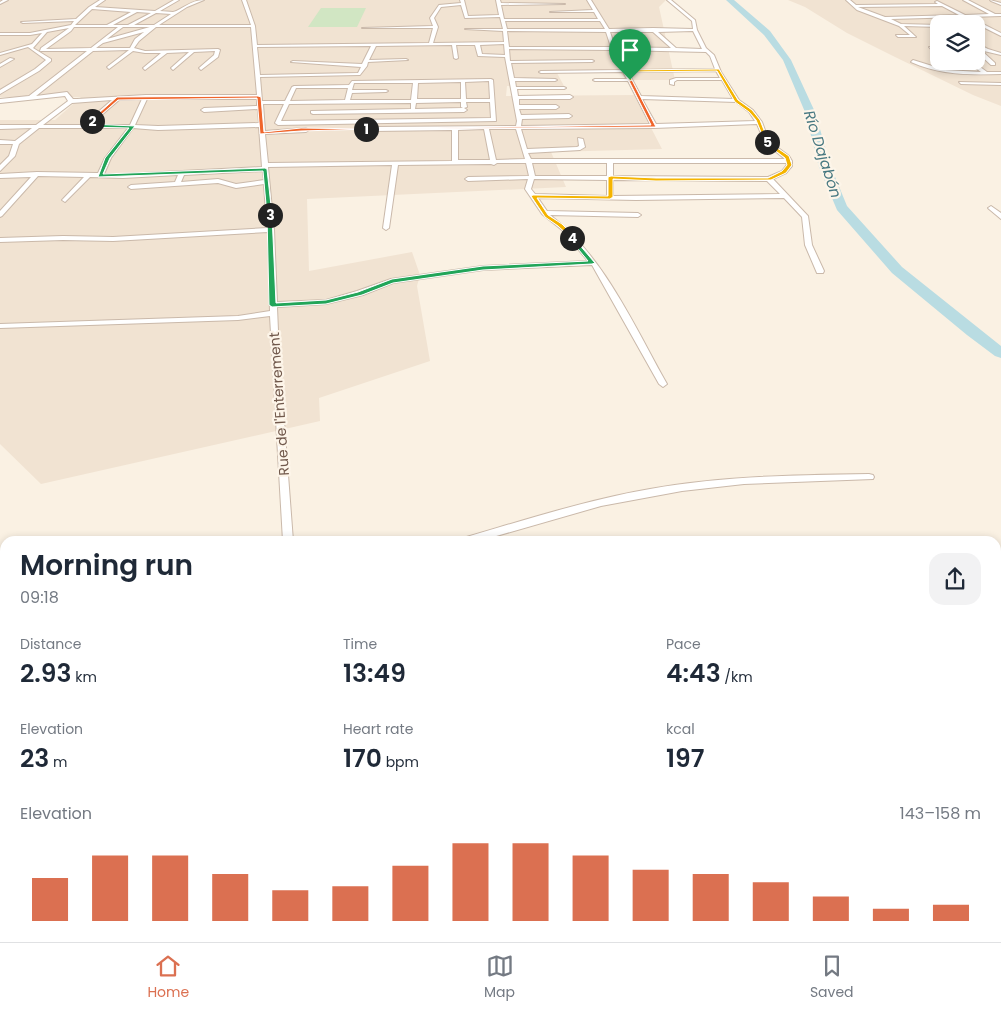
<!DOCTYPE html>
<html lang="en">
<head>
<meta charset="utf-8">
<style>
	body { margin:0; font-family:Poppins,sans-serif; background:#f2f2f3; color:#1f2937; height:100vh; display:flex; flex-direction:column; font-size:19px; white-space:nowrap }
	* { box-sizing:border-box; margin:0 }
	p { font-size:16px; color:#747a83 }
	.icon { flex:none; width:28px; height:28px; fill:none; stroke:currentColor; stroke-width:2; stroke-linecap:round; stroke-linejoin:round }
	.map { position:relative; flex:1; overflow:hidden }
	.panel { position:absolute; left:0px; top:536px; width:1001px; height:406px; display:flex; flex-direction:column; background:#fff; border-radius:15px 15px 0 0; box-shadow:0 2px 8px #0003 }
	.panel>* { flex:none }
	.fabs { position:absolute; left:930px; top:15px; display:grid; gap:10px }
	.fabs a { display:grid; place-items:center; width:55px; height:55px; border-radius:10px; background:#fff; box-shadow:0 2px 8px #0003; font-size:25px }
	.pin { position:absolute; display:grid; place-items:center; width:42px; height:42px; color:#fff; margin:-51px -21px; border-radius:50% 50% 50% 0; rotate:-45deg; box-shadow:0 0 5px #0007 }
	.pin .icon { rotate:45deg }
	.km { position:absolute; width:25px; height:25px; margin:-12px; border-radius:50%; background:#222; color:#fff; font-size:14px; line-height:25px; text-align:center }
	.round { display:grid; place-items:center; flex:none; width:52px; height:52px; border-radius:15px; background:#f2f2f3 }
	.headline { display:flex; align-items:center; justify-content:space-between; height:85px; padding:0 20px }
	h1 { font-size:28px; font-weight:600; line-height:38px }
	.metrics { display:grid; grid-template-columns:repeat(3,1fr); gap:8px; height:85px; padding:5px 20px }
	.metrics div { display:grid; align-content:center }
	.metrics b { font-size:25px; font-weight:600 }
	.metrics small { font-size:14px; font-weight:400 }
	.metrics p { font-size:14px }
	.chart { height:140px; padding:10px 20px }
	.chart p { display:flex; justify-content:space-between }
	.chart svg { width:100%; height:90px; margin-top:5px; stroke:#db7051; stroke-width:6 }
	.dock { display:flex; justify-content:space-around; align-items:center; height:70px; border-top:1px solid #e0e1e3; background:#fff; font-size:14px; color:#747a83 }
	.dock a { display:grid; justify-items:center; gap:2px }
	.dock .current { color:#db7051 }
	.map>svg:first-child { display:block }
	.residential { fill:#f1e3d2; fill-rule:evenodd }
	.green { fill:#d1e6c3 }
	.lines { fill:none; stroke-linecap:round; stroke-linejoin:round }
	.river { fill:#b9dce2; fill-rule:evenodd }
	.minor-casing { stroke:#cab9aa; stroke-width:2 }
	.minor { fill:#fff; fill-rule:evenodd }
	.split-1 { fill:#f0652b; stroke:#fff }
	.split-2 { fill:#f0652b; stroke:#fff }
	.split-3 { fill:#22a559; stroke:#fff }
	.split-4 { fill:#22a559; stroke:#fff }
	.split-5 { fill:#f5b400; stroke:#fff }
	.split-6 { fill:#f5b400; stroke:#fff }
	.labels { text-anchor:middle; dominant-baseline:central; stroke-width:4.5; stroke-linejoin:round; paint-order:stroke }
	.far-street-label { font-size:14px; fill:#70584b; stroke:#fdf5e9 }
	.far-water-label { font-size:15px; font-style:italic; fill:#477881; stroke:#fdf5e9 }
</style>
</head>
<body>
<div class="map">
<svg width="1001" height="942" viewBox="0 0 1001 942">
	<rect width="100%" height="100%" fill="#faf1e3"/>
	<path class="residential" d="M0 0H666L659 7 675 80H626L620 72 557 73 564 86H507L506 96 634 95 662 149 551 152 566 187 307 199 309 271 412 252 420 275 417 286 430 361 319 398 320 421 41 484 0 444V120H55L81 97H0Z
		M788 0H1001V106L973 95 893 56 847 33 805 7ZM939 24H976V61H939Z"/>
	<path class="green" d="M321 8H366L357 27H308Z"/>
	<g class="lines">
		<path class="river" d="M726 0H734L770 31 791 60 815 112 831 167 847 206 902 267 1001 346V358L995 356 967 335 892 273 837 210 819 167 805 112 783 60 764 35Z"/>
		<g class="minor-casing">
			<path id="minor" d="M3 0H8L0 4V2Z
				M100 0H105L95 7 155 11 174 0H179L160 11C164 11 169 12 173 12 182 10 190 0 204 0L187 7 159 25H251L242 0H246L255 26 257 45 429 43 433 28H362L433 26 430 18 439 5 461 3 460 0H464L468 16 499 15 496 0H500L501 3 565 4 501 5 504 19H598L594 12H550L593 10 587 0H591L609 29 653 28 693 29 692 21 667 0H671L695 20 697 30 706 48 714 55 721 72 739 100 753 110 762 122 769 141 789 156 792 161V166L786 173 773 179 808 216 812 245 824 271 823 273H817L805 245 802 217 784 198 636 200 538 198 547 211 638 213 641 215 638 217 550 215C604 256 634 326 667 384L663 387 659 384 592 265 483 270 393 283 363 295 326 304 277 307 279 355 293 541H283L270 316 238 320 0 328V324L238 316 270 311 268 232 113 241 63 240 0 242V238L63 236 113 237 267 228 264 184 236 188 218 183 131 189 128 187 131 185 175 182 178 175 123 178 90 177 65 202 62 200 63 199 84 177 38 176 2 216 0 217V211L31 177 0 178V174L37 172 98 173 105 158 128 128H39L19 144 15 156 0 171V165L9 156 13 144H0V140L15 141 32 128 0 129V125H36L68 101 65 96 0 103V99L29 96 87 51H40L41 48 69 28 47 32 33 48 51 59V61L39 71 0 94V90L35 69 46 60 28 47 0 55V53L32 44 42 33 30 35H0V33H30L71 25 74 21 23 23 21 22 76 19 89 7ZM461 5 465 18 500 17 503 29H465L503 31 504 42 433 43 438 27 434 18 441 7ZM92 9 131 12 107 25H75ZM137 12 151 13 128 25H113ZM156 13 171 14 154 25H134ZM505 21H600L605 29H507ZM74 27H118L91 48 46 49 71 31ZM123 27H150L107 39ZM156 27H251L257 95H146L77 99H73L67 92 36 96 93 51 129 50 107 67 109 69 133 51 145 53H161L143 68 145 70 167 53 189 52 171 68 173 70 194 52 215 51 214 55 199 68 201 70 218 57 220 50 218 49 145 51 134 48 139 41ZM507 31 606 32 611 47H509ZM693 31 702 49 676 48 658 32ZM144 32 135 39 130 48H96L103 43ZM610 32H653L671 48 615 47ZM504 44 505 55 482 54 480 45ZM452 45 454 58 456 59 458 58 456 45H475L478 56 505 57 517 121 516 126 373 127 370 129 373 131 452 130V161L268 163 265 134 306 132 309 130 306 128 265 131 263 104H284L275 123 278 125 496 121 493 80 491 79 352 81 349 85 294 86 292 87 285 101H262L260 77 360 75 367 66 368 62 408 60 406 59 369 60 376 46ZM371 46 362 64 293 61 291 62 361 67 358 73 260 75 257 47ZM509 49 612 50 622 70 541 71 539 72 541 73 623 72 627 79H595L593 80 595 81H628L650 124 521 126 522 119 569 118 572 116 569 114 521 115 519 109H556L559 107 556 105H519V99H570L573 97 570 95 518 96 517 89H564L566 88 564 87H516L515 81H555L557 80 555 79 514 78 511 63 592 62 594 61 592 60 510 61ZM616 50 706 52 710 56 715 69 627 70ZM716 71 720 78H676L670 80V84L674 85V82L677 80H722L733 99 641 96 628 72ZM489 81 490 99H466L465 82ZM461 82V99H417L418 83ZM354 83H413L411 100H350L352 93 386 92 388 91 386 90H352ZM296 88H348L345 100 290 101ZM142 99 130 125H90L119 100ZM147 99H257V106L204 108 201 110 204 112 258 109 259 123 158 126 135 125ZM642 99 736 102 749 112 755 121 656 124ZM112 100 83 125H43L72 103ZM461 102V107L463 108 415 109 416 103ZM466 102H490L491 118 281 121 289 104 411 103V109L311 111V113L313 114 464 112 467 110 464 108 467 107ZM757 124 765 143 785 159H531L528 153 580 150 585 147 583 139 578 138 579 146 577 147 527 149 521 129 654 128ZM259 127 262 167 123 174H104L111 158 133 128 158 130ZM484 129 490 160H458V130ZM489 129H516L525 159 496 160ZM497 163H526L529 176 468 177 465 179 468 181 528 179 525 189 542 214 562 230 588 261 483 266 391 279 357 291 326 300 277 302 274 230 268 167 392 165 383 228 386 230 389 228 398 165 491 164 494 165ZM532 163H607V176H535ZM613 163H786L787 165 782 171 768 177 613 176ZM263 171 264 180 236 184 218 179 181 182 184 175ZM534 179 607 180V196L535 194 531 189ZM613 180 767 181 780 194 613 196Z
				M846 0H850L856 5 938 4 935 2 937 1 965 15 989 14 963 0H968L995 14H1001V16L969 17 1001 33V36L963 17 891 19 901 24 939 25V27L904 26 916 37H898L896 35H910L899 26 857 10ZM942 6 959 15 885 17 858 7Z
				M990 0 1001 3V5L991 1Z
				M976 43 988 49 1001 53V55L984 51 976 46Z
				M929 47H939V49H931Z
				M978 51H982L995 63V65H991L978 53Z
				M10 58 14 59 0 67V64Z
				M913 60 945 70 981 72 966 61H972L987 72H1001V74C970 75 940 75 911 62Z
				M959 82 1001 83V85L961 84Z
				M991 206 1001 213V219L989 209 988 208Z
				M869 474 873 475 874 477 873 479 744 484 682 491 601 506 479 541H462L463 538C525 520 586 500 650 489 722 476 796 475 869 474Z
				M5 824V839L0 841V826Z
				M322 938H338L339 942H323Z"/>
		</g>
		<use href="#minor" class="minor"/>
	</g>
	<path class="split-1" d="M628 79 632 80 656 127 364 129 651 125Z"/>
	<path class="split-2" d="M258 96 261 97 264 132 301 128 369 129 301 131 260 134 257 98 118 100 93 122 90 121 117 97Z"/>
	<path class="split-3" d="M92 119 94 121 90 124 135 126 110 158 103 174 265 168 267 169 272 215 270 217 267 215 263 171 98 177 105 158 129 128 84 127Z"/>
	<path class="split-4" d="M270 214 272 215 276 303 326 300 358 292 392 279 483 266 588 261 569 238 572 236 595 263 592 264 483 270 393 283 362 295 326 304 272 307 269 305 267 215Z"/>
	<path class="split-5" d="M767 141 789 156 792 165 786 173 771 180 656 181 613 179V197L610 199 537 198 548 215 562 224 574 236 572 239 558 226 545 217 531 196 533 195 608 196V177L611 176 656 178H768L782 171 787 165 785 158 765 143Z"/>
	<path class="split-6" d="M719 69 738 100 752 110 760 120 769 143 765 142 756 120 749 112 735 102 717 71 628 72 632 80 630 81 624 70Z"/>
	<g class="labels">
		<g class="far-street-label">
			<text transform="translate(279 404) rotate(-94)">Rue de l'Enterrement</text>
		</g>
		<g class="far-water-label">
			<text transform="translate(823 154) rotate(72)">Río Dajabón</text>
		</g>
	</g>
</svg>
<div class="fabs">
<a><svg class="icon" aria-label="layers" viewBox="0 0 24 24"><path d="M12 4l9 5-9 5-9-5zM3 14l9 5 9-5"/></svg></a>
</div>
<div class="pin" style="left:630px;top:80px;background:#1e9e55"><svg class="icon" aria-label="arrive" viewBox="0 0 24 24"><path d="M6 21V4h12l-3 4 3 4H6"/></svg></div>
<b class="km" style="left:366px;top:129px">1</b>
<b class="km" style="left:92px;top:121px">2</b>
<b class="km" style="left:270px;top:215px">3</b>
<b class="km" style="left:572px;top:238px">4</b>
<b class="km" style="left:767px;top:142px">5</b>
<section class="panel">
<div class="headline"><div><h1>Morning run</h1><p>09:18</p></div><a class="round"><svg class="icon" aria-label="share" viewBox="0 0 24 24"><path d="M12 15V3M7 8l5-5 5 5M5 13v7h14v-7"/></svg></a></div>
<div class="metrics">
<div><p>Distance</p><b>2.93<small> km</small></b></div>
<div><p>Time</p><b>13:49</b></div>
<div><p>Pace</p><b>4:43<small> /km</small></b></div>
</div>
<div class="metrics">
<div><p>Elevation</p><b>23<small> m</small></b></div>
<div><p>Heart rate</p><b>170<small> bpm</small></b></div>
<div><p>kcal</p><b>197</b></div>
</div>
<div class="chart"><p><span>Elevation</span>143–158 m</p>
<svg viewBox="0 0 160 44" preserveAspectRatio="none"><path d="M5 44V23M15 44V12M25 44V12M35 44V21M45 44V29M55 44V27M65 44V17M75 44V6M85 44V6M95 44V12M105 44V19M115 44V21M125 44V25M135 44V32M145 44V38M155 44V36"/></svg>
</div>
</section>
</div>
<nav class="dock">
<a class="current"><svg class="icon" aria-label="home" viewBox="0 0 24 24"><path d="M3 11l9-7 9 7M6 9v11h12V9"/></svg>Home</a>
<a><svg class="icon" aria-label="map" viewBox="0 0 24 24"><path d="M3 6l6-2 6 2 6-2v14l-6 2-6-2-6 2zM9 4v14M15 6v14"/></svg>Map</a>
<a><svg class="icon" aria-label="saved" viewBox="0 0 24 24"><path d="M7 4h10v16l-5-4-5 4z"/></svg>Saved</a>
</nav>
</body>
</html>
